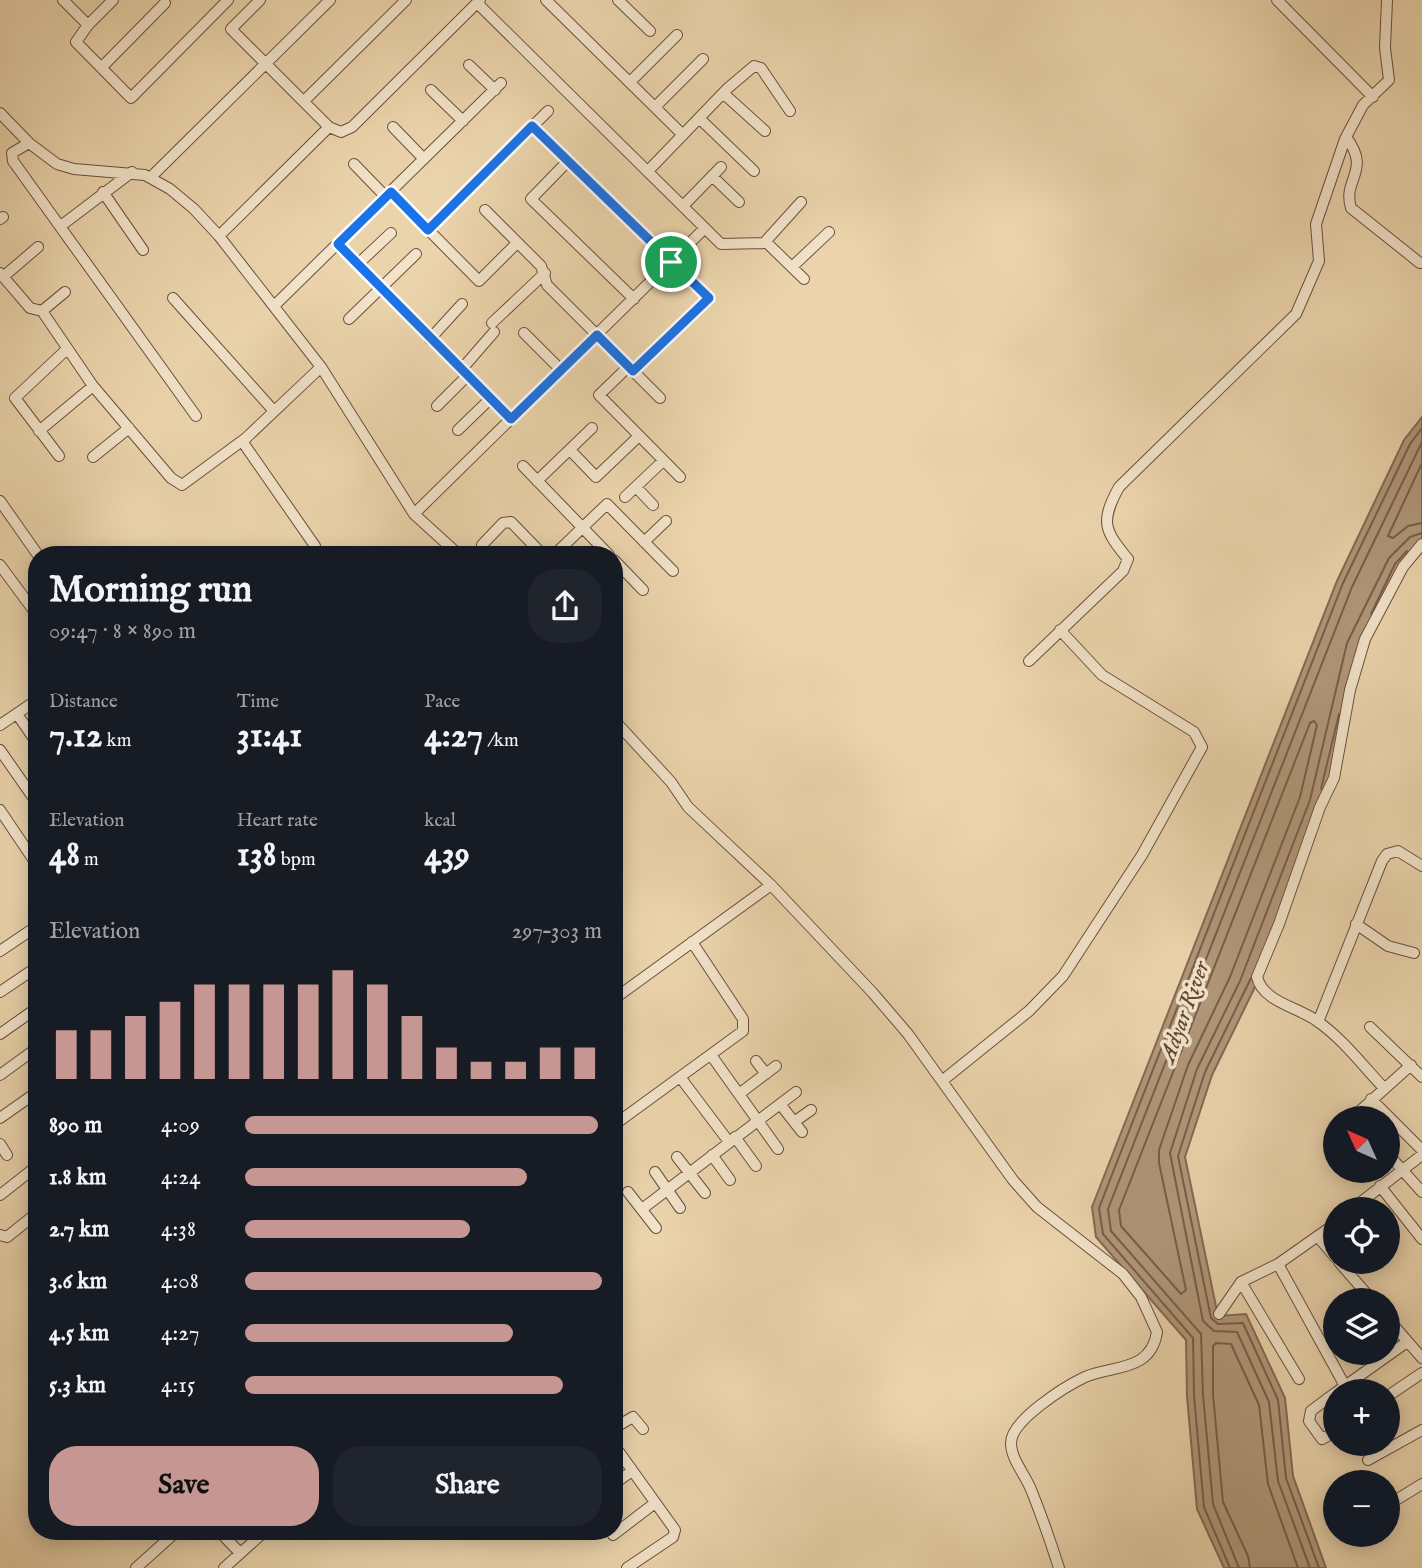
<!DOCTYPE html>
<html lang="en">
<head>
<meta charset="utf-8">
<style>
	body { margin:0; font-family:"IM FELL English",serif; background:#20242c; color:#f1f3f6; height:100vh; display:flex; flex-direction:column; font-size:26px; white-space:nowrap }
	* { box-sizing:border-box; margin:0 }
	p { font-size:23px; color:#9ea1a6 }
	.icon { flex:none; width:38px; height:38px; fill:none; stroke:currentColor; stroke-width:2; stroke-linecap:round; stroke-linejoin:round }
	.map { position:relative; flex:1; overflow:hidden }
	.details { position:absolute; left:28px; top:546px; width:595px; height:994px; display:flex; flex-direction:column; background:#171b24; border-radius:28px; box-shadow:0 4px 18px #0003 }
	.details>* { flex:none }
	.needle { width:46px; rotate:315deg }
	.buttons { position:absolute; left:1323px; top:1106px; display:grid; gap:14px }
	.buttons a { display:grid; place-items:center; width:77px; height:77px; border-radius:50%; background:#171b24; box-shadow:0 4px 18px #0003; font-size:35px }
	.pin { position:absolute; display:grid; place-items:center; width:60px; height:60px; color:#fff; margin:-30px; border:4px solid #fff; border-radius:50%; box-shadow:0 2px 7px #0007 }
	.round { display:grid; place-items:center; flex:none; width:74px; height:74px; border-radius:28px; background:#20242c }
	.head { display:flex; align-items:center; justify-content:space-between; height:119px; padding:0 21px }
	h1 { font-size:38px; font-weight:800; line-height:52px }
	.metrics { display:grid; grid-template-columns:repeat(3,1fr); gap:10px; height:119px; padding:7px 21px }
	.metrics div { display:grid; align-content:center }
	.metrics b { font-size:35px; font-weight:800 }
	.metrics small { font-size:19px; font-weight:400 }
	.metrics p { font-size:19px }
	.chart { height:196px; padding:14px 21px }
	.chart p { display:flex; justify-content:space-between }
	.chart svg { width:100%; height:126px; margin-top:7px; stroke:#c59692; stroke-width:6 }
	.cta { display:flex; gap:14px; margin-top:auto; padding:14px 21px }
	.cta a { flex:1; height:80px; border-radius:28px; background:#c59692; color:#111; font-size:28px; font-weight:800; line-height:80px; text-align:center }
	.cta a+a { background:#20242c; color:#f1f3f6 }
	ul { padding:0 21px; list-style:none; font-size:23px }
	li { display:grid; grid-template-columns:112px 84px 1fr; align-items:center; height:52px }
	li i { height:18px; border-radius:9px; background:#c59692 }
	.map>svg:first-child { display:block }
	.water { fill:#b1987a; stroke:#846953; stroke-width:2 }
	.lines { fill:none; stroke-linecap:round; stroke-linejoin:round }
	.shore { stroke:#785e49; stroke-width:2 }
	.minor-casing { stroke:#6b4f3d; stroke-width:12 }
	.minor { stroke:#f2e3c9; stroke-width:10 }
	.route-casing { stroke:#fff; stroke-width:14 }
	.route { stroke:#1a73e8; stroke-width:9 }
	.labels { text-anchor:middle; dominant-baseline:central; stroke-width:7; stroke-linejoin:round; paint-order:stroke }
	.water-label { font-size:23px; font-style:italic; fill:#624635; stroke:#f2e3c9 }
</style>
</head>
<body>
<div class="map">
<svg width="1422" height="1568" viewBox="0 0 1422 1568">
	<rect width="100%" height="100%" fill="#ebd4ac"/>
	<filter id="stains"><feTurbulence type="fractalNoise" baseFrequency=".00286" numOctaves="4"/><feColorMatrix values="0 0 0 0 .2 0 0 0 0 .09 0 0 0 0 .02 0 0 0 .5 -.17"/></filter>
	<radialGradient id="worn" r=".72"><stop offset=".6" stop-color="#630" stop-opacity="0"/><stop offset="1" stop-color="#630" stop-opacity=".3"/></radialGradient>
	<path class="water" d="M1422 417V546L1401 568 1361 649 1325 804 1255 987 1212 1075 1185 1157 1218 1316 1246 1314 1285 1398 1293 1476 1326 1568H1224L1197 1509 1187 1396 1186 1340 1096 1237 1092 1207 1337 581 1404 440Z"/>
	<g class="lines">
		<path class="shore" d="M1422 463 1388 536 1393 538 1408 526 1422 523
			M1371 614 1395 564 1407 551
			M1314 721 1317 725 1300 797 1230 977 1188 1065 1159 1150V1163L1186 1290 1181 1294 1121 1226 1119 1210 1310 723Z
			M1321 789 1339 714
			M1251 978 1205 1072 1178 1156 1211 1318 1218 1324 1243 1323 1278 1400 1286 1478 1319 1568
			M1230 1568 1204 1507 1194 1396 1193 1338 1103 1234 1099 1208 1343 583 1410 444 1422 428
			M1239 1568 1213 1504 1203 1395 1201 1334 1111 1231 1108 1209 1352 587 1422 442
			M1250 1568 1248 1556 1223 1502 1213 1395V1346L1216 1343 1231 1344 1259 1405 1268 1484 1298 1568
			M1310 1568 1278 1481 1269 1402 1237 1332 1214 1331 1203 1321 1170 1153 1197 1069 1240 981 1310 800 1347 643 1389 558 1410 537 1422 533"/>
		<g class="minor-casing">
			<path id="minor" d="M63 0 88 25 76 42 131 98 228 0
				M260 0 231 29 329 127 341 132 352 127 480 0
				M546 0 683 135
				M618 0 650 31
				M1277 0 1373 97
				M477 3 721 244 767 243 804 279
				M88 25 113 0
				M469 65 495 90
				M102 67 165 3
				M630 82 677 35
				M431 90 463 121
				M723 93 765 131
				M304 101 406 0
				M655 107 703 59
				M0 113 29 143 57 164 74 169 145 175 170 189 194 209 219 236 321 367 414 514 459 555
				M699 118 754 171
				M532 126 709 298 633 371
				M393 127 424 159
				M1346 137C1372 171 1342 179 1351 208L1420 263
				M29 143 12 153 13 161 196 416
				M568 161 531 199 634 299
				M354 164 386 197
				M648 171 728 88 754 66 761 68 790 111
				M712 176 739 202
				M151 177 330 0
				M103 192 143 250
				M391 192 479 281 517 243
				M683 206 721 167
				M485 210 541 266 547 285 660 398
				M0 219 3 217
				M62 225 132 172
				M428 230 548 111
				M219 236 329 127
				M765 242 801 202
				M338 244 511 419
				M358 264 391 233
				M792 267 829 232
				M0 273 30 308 42 311 65 292
				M3 277 38 247
				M173 298 273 410
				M274 306 501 83
				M42 311 93 386 171 478 182 485 246 438 321 367
				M349 319 416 254
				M492 323 545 273
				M524 333 561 370
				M430 339 462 304
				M628 367 599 395 680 477
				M461 370 494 332
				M437 406 467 376
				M458 430 490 399
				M39 431 93 386
				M242 441 315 546
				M570 450 596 477 639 436
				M59 456 15 398 67 349
				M93 457 129 428
				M523 466 609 555
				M537 481 592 428
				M636 487 653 505
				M625 497 663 461
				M0 501 38 555
				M414 514 705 228
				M644 542 666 521
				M482 545 503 523 511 522 543 555
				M554 555 607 504 673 571
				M614 560 643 590
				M0 565 37 615
				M1029 661 1123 571 1128 559C1104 530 1100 522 1119 487L1296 314 1319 261 1316 224 1345 139 1363 105 1389 80 1385 48 1387 0
				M17 714 37 743
				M614 720 671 782 688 807 771 885 872 992 908 1034 1013 1180 1037 1207 1123 1274 1141 1297 1157 1332C1151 1372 1113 1365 1085 1377 1066 1386 1011 1420 1011 1443 1011 1460 1026 1475 1032 1492 1042 1517 1051 1543 1059 1568
				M0 725 37 700
				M0 750 37 803
				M0 810 37 865
				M1356 924 1388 946 1414 953
				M0 951 37 926
				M0 992 37 967
				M614 999 771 885
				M1318 1022 1382 861 1387 854 1398 851 1422 866
				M1370 1027 1422 1077
				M0 1034 37 1008
				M711 1055 778 1149
				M756 1061 766 1074
				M0 1075 37 1048
				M680 1077 729 1142
				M942 1081 1029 1011 1063 976 1142 855 1202 747 1194 732 1102 675 1060 630
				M1384 1088C1363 1066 1343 1039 1317 1021 1298 1007 1263 1002 1257 977L1279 924 1320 807 1334 778 1350 690 1365 639 1403 567 1422 544
				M739 1094 776 1066
				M1371 1099 1422 1150
				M780 1104 802 1132
				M0 1118 37 1092
				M1352 1118 1411 1065
				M794 1122 811 1110
				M614 1125 743 1031V1019L692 942
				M735 1137 756 1166
				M0 1144 7 1155
				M1388 1154 1422 1192
				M712 1155 730 1180
				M677 1157 705 1193
				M655 1172 680 1208
				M1380 1186 1422 1239
				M628 1192 656 1228
				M0 1195 37 1166
				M642 1209 796 1092
				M1352 1209 1422 1155
				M0 1235 7 1237 37 1213
				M1319 1238 1335 1257
				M1339 1262 1372 1300
				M1278 1264 1345 1386
				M1241 1282 1299 1379
				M1219 1314 1241 1282 1278 1264 1335 1224
				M1388 1319 1422 1358
				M1338 1391 1407 1342
				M1335 1393 1311 1411 1309 1421 1322 1439 1335 1432
				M1388 1396 1422 1373
				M614 1428 633 1417 643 1429
				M614 1445 675 1530 673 1537 627 1568
				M1368 1460 1422 1430
				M614 1484 632 1471
				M1388 1505 1422 1484
				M219 1531 240 1553
				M613 1535 655 1503
				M136 1568 177 1531
				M224 1568 265 1531"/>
		</g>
		<use href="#minor" class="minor"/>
	</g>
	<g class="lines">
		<g class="route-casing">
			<path id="route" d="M532 126 709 298 633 371 597 335 511 419 338 244 391 192 428 230Z"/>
		</g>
		<use href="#route" class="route"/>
	</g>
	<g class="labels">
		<g class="water-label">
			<text transform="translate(1185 1012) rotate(-70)">Adyar River</text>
		</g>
	</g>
	<rect width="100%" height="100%" filter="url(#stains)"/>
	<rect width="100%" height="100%" fill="url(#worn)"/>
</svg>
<div class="buttons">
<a><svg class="needle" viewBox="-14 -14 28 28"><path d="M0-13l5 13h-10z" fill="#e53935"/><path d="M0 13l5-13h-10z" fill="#9ea1a6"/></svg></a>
<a><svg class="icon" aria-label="locate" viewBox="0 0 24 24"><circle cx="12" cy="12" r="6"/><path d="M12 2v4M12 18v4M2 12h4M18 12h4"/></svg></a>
<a><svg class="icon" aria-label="layers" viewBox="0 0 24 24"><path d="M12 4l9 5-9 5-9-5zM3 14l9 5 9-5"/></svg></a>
<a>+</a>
<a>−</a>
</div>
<div class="pin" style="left:671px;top:262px;background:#1e9e55"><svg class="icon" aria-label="arrive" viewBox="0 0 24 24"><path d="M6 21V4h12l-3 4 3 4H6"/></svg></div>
<section class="details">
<div class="head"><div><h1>Morning run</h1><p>09:47 · 8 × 890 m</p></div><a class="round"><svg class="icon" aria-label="share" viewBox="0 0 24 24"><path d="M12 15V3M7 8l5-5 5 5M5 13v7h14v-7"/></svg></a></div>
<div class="metrics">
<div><p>Distance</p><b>7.12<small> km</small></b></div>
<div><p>Time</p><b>31:41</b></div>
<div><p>Pace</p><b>4:27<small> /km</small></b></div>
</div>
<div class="metrics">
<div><p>Elevation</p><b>48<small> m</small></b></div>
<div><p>Heart rate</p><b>138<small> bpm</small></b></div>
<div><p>kcal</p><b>439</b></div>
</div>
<div class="chart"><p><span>Elevation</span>297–303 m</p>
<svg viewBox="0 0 160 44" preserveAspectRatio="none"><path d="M5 44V27M15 44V27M25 44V22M35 44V17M45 44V11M55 44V11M65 44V11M75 44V11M85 44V6M95 44V11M105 44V22M115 44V33M125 44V38M135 44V38M145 44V33M155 44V33"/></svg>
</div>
<ul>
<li><b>890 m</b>4:09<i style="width:99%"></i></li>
<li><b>1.8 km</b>4:24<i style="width:79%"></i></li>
<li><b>2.7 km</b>4:38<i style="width:63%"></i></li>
<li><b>3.6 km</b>4:08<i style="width:100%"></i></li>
<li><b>4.5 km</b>4:27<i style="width:75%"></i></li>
<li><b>5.3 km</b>4:15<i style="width:89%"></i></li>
</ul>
<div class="cta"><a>Save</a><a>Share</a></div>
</section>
</div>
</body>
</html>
